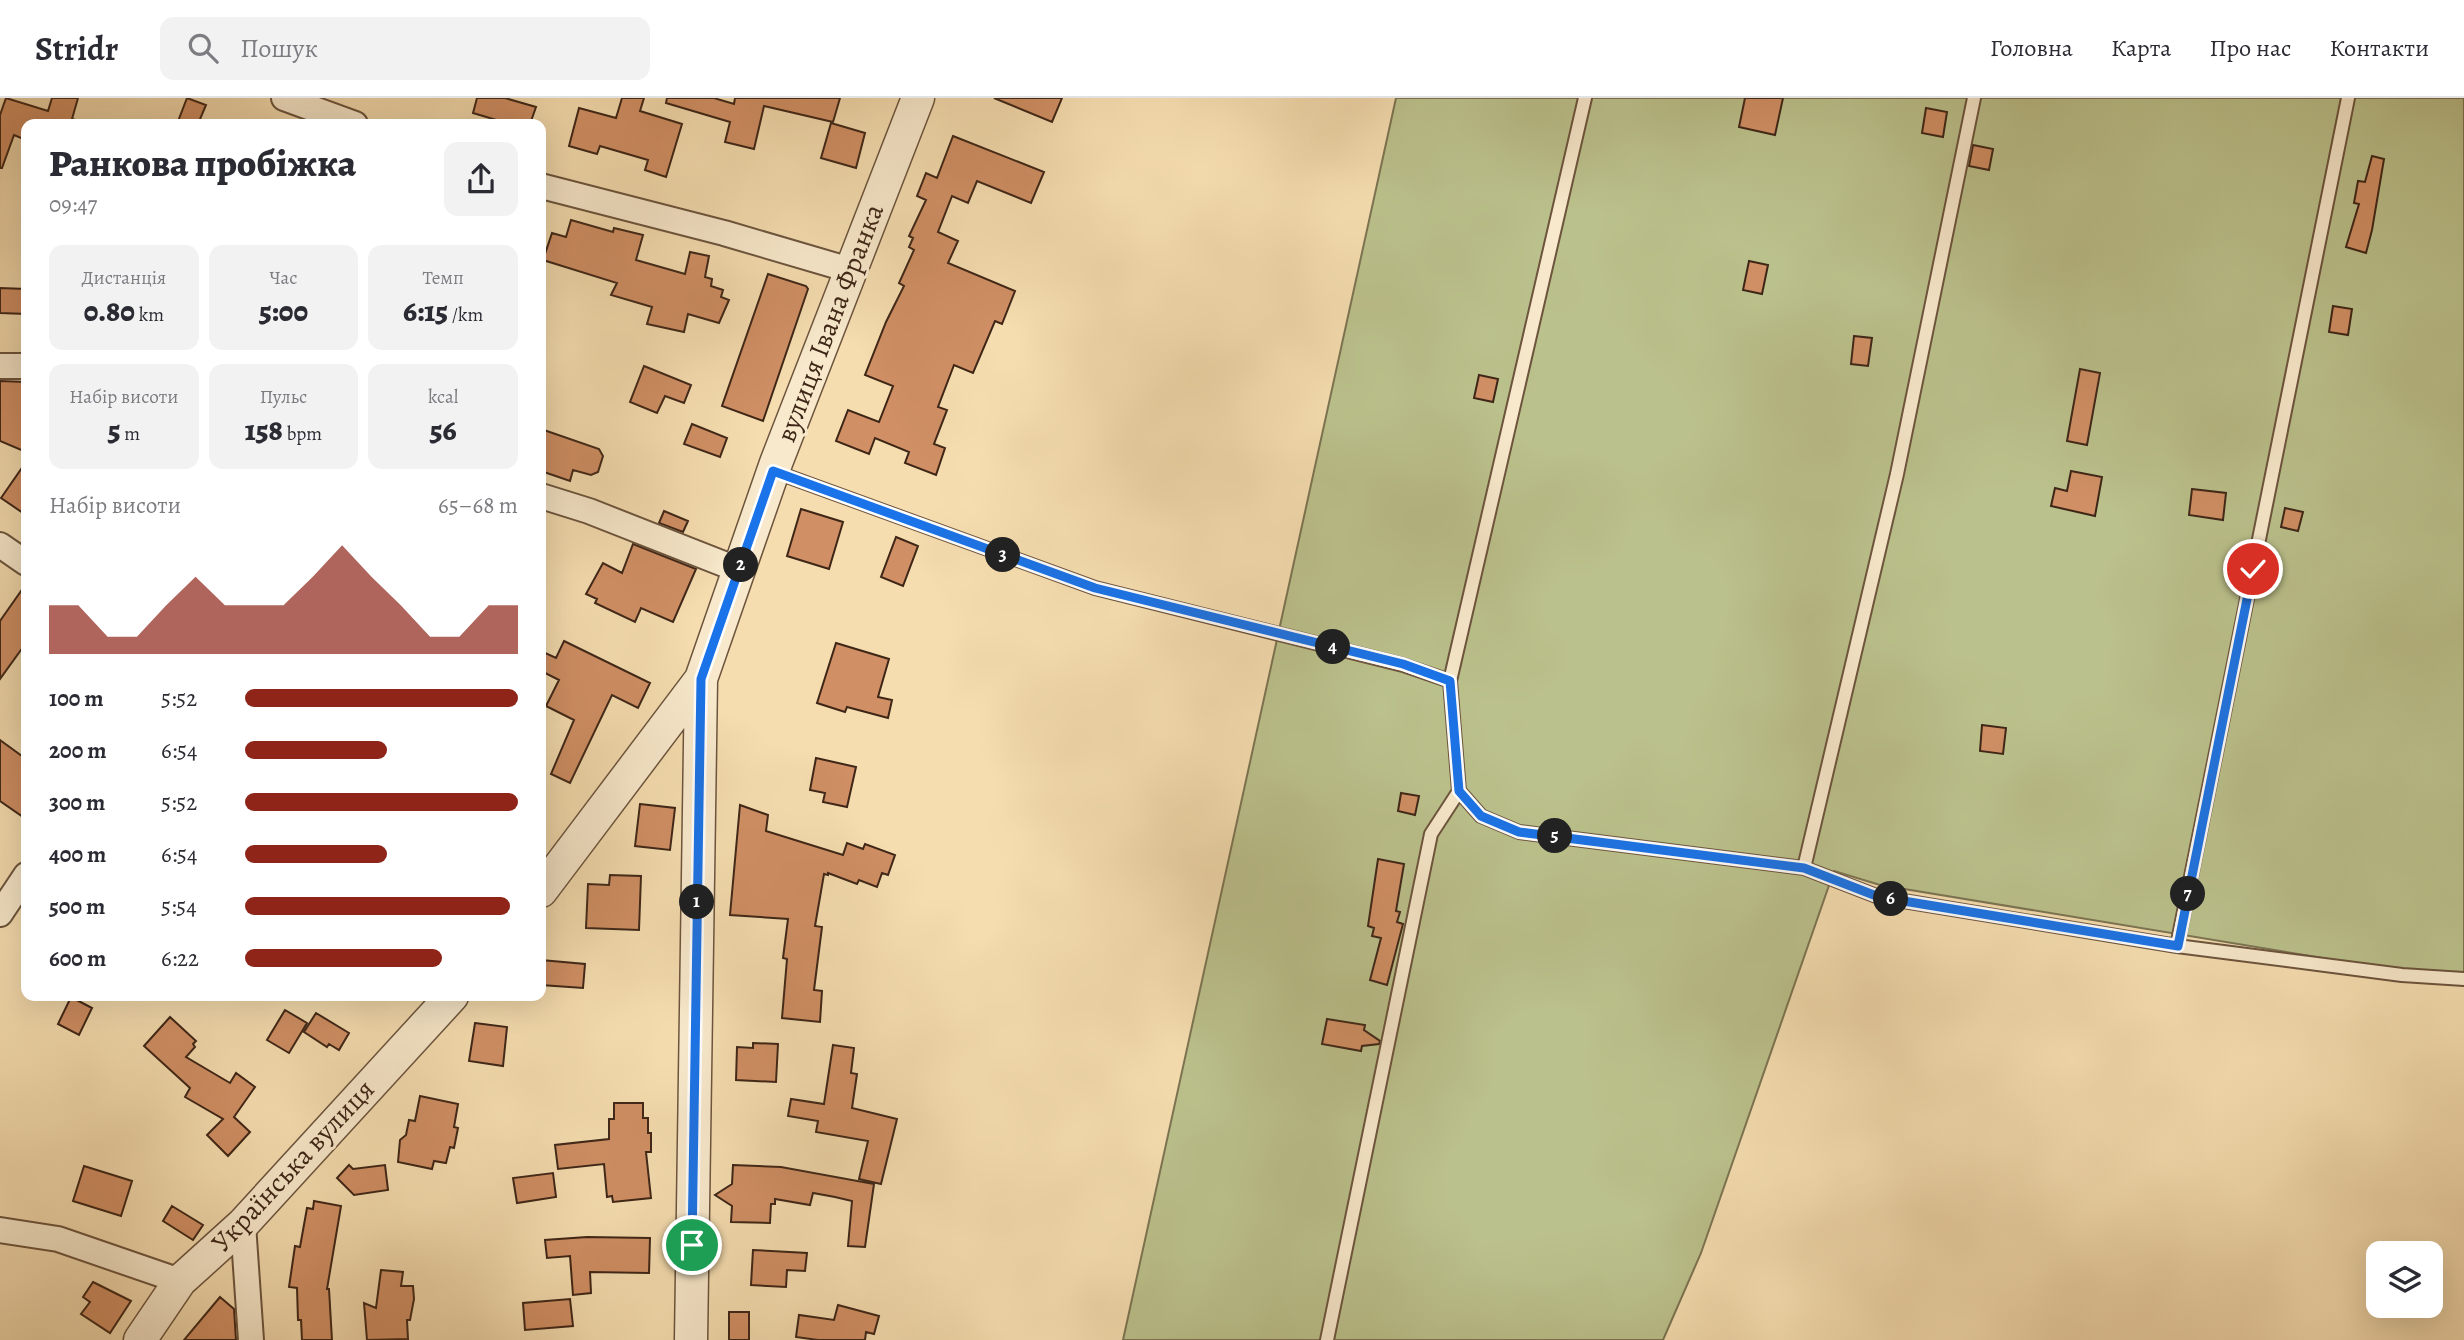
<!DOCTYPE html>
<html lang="uk">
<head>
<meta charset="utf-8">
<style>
	body { margin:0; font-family:Alegreya,serif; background:#f2f2f3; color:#2b2b33; height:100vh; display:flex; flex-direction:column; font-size:26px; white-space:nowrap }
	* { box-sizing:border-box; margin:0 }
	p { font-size:23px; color:#7c7c81 }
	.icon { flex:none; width:38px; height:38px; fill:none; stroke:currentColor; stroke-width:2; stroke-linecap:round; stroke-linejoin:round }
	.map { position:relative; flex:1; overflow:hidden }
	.sheet { position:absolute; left:21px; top:21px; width:525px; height:882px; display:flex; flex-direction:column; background:#fff; border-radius:14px; box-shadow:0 7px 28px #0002 }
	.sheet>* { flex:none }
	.tools { position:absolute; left:2366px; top:1143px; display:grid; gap:14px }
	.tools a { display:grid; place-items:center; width:77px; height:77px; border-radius:14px; background:#fff; box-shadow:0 7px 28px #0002; font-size:35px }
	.pin { position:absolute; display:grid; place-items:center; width:60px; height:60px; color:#fff; margin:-30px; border:4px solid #fff; border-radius:50%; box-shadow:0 2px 7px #0007 }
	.km { position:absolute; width:35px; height:35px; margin:-18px; border-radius:50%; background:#222; color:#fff; font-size:19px; line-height:35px; text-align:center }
	.round { display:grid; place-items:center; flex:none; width:74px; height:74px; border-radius:14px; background:#f2f2f3 }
	.head { display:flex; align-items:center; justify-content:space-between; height:119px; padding:0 28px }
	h1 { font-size:38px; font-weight:800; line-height:52px }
	.metrics { display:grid; grid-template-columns:repeat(3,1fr); gap:10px; height:119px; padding:7px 28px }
	.metrics div { display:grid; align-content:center; border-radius:14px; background:#f2f2f3; text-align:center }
	.metrics b { font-size:30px; font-weight:800 }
	.metrics small { font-size:19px; font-weight:400 }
	.metrics p { font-size:19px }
	.chart { height:196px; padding:14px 28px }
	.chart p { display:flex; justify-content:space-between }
	.chart svg { width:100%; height:126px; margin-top:7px; fill:#8f2418; opacity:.7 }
	ul { padding:0 28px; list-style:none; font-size:23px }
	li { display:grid; grid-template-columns:112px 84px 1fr; align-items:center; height:52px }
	li i { height:18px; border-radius:9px; background:#8f2418 }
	header { display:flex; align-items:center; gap:42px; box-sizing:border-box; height:98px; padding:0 35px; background:#fff; border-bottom:2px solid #e1e1e2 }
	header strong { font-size:33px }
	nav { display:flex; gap:38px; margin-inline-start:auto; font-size:24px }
	.search { width:490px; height:63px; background:#f2f2f3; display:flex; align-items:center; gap:18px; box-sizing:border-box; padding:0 24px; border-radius:14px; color:#7c7c81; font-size:26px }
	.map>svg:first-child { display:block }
	.green { fill:#bbc18c; stroke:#7c7452; stroke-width:2 }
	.building { fill:#d08f64; stroke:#3e2617; stroke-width:2 }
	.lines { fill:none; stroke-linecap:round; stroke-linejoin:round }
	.service-casing { stroke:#6c543d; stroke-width:16 }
	.minor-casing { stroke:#6c543d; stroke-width:28 }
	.tertiary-casing { stroke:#6c543d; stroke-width:35 }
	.service { stroke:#f8e9cc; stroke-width:12 }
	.minor { stroke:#f8e9cc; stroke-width:24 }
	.tertiary { stroke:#f8e9cc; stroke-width:32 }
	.route-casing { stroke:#fff; stroke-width:14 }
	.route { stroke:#1a73e8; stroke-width:9 }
	.labels { text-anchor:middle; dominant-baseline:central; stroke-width:6; stroke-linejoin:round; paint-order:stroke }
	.street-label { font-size:28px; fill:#3e2617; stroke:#f8e9cc }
</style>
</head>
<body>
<header>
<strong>Stridr</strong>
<div class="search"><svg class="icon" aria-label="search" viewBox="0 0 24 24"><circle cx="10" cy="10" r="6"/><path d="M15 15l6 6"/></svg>Пошук</div>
<nav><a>Головна</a><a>Карта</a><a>Про нас</a><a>Контакти</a></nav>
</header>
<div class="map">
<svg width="2464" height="1242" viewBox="0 0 2464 1242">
	<rect width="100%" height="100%" fill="#f5ddb0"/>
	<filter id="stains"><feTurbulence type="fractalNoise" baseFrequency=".00286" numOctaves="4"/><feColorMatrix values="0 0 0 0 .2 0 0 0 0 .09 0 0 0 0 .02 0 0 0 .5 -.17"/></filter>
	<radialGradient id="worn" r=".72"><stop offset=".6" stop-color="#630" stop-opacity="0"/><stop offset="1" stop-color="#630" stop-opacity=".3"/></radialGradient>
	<path class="green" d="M1396 0H2464V875L2402 873 1880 787 1834 773 1701 1155 1663 1242H1123Z"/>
	<path class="building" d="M6 0 48 13 52 0H78L72 21 79 23 78 26H26V42L14 37 2 70H0V17Z
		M187 0 206 7 198 26H177Z
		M477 0H505L536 9 530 26H510L473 15Z
		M622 0H644L640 13 682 26 666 79 645 72 648 62 600 48 597 56 569 48 579 10 616 20Z
		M667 0H714L734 6 735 0H840L833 24 764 8 754 51 725 44 730 24 666 5Z
		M994 0H1062L1052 24Z
		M1745 0H1783L1775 37 1739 29Z
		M1926 10 1947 14 1943 39 1922 35Z
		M831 25 865 35 856 70 821 60Z
		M953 38 1044 74 1031 105 977 83 968 105 952 98 938 134 958 143 948 165 1015 193 1002 226 995 223 973 275 954 267 938 309 947 312 934 346 945 350 936 377 905 365 909 354 875 340 869 356 836 343 848 312 879 324 893 288 865 277 886 224 904 188 899 185 914 152 909 149 913 140 909 138 926 102 917 98 926 75 937 80Z
		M1973 47 1993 51 1989 72 1969 68Z
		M2372 58 2384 61 2372 132 2366 155 2346 149 2359 106 2354 105 2358 83 2365 84Z
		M571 122 613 134 614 130 643 137 636 162 685 176 690 154 709 158 705 179 712 181 711 188 723 192 721 199 729 202 719 225 688 216 684 234 647 226 652 209 611 197 617 185 543 162 552 135 566 139Z
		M1749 163 1768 167 1762 196 1743 192Z
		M768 176 806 188 808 191 763 323 722 308Z
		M0 190 26 191V216L0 215Z
		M2333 208 2352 211 2348 237 2329 234Z
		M1854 238 1872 240 1868 268 1851 266Z
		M644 268 691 287 684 305 665 298 657 315 630 304Z
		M2080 271 2100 275 2087 347 2067 343Z
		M1479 277 1498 281 1493 304 1474 300Z
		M0 283 26 284V354L0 343Z
		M692 326 727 340 720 359 684 346Z
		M541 331 599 351 603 358 598 374 591 377 573 372 570 383 541 373Z
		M26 364V417L1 400Z
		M2071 373 2102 379 2095 418 2051 408 2055 390 2067 393Z
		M2192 391 2226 395 2223 422 2189 417Z
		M2285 410 2303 414 2298 433 2281 429Z
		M801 411 843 424 829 471 787 458Z
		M664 413 688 423 683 434 659 425Z
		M896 439 918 448 903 488 881 479Z
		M633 446 696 471 673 524 641 510 635 524 595 505 597 501 586 496 603 465 622 475Z
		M26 486V545L0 581V523Z
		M564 543 650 585 638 610 612 597 570 685 551 676 574 622 546 608 559 582 541 573V553L556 560Z
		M836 545 889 561 878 599 892 602 888 620 847 609 845 614 817 605Z
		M1982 627 2006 630 2003 656 1980 653Z
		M0 642 26 661V721L0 703Z
		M816 660 856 669 847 709 823 704 825 695 810 692Z
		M1401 695 1419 698 1415 717 1398 713Z
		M640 706 675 710 670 752 635 748Z
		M740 707 768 717 766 733 843 757 847 745 863 751 865 746 895 757 888 777 882 775 877 789 859 782 857 786 828 775V777L824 776 815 828 822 829 814 892 822 893 820 924 782 920 787 861 783 860 788 821 730 817Z
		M1378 761 1404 766 1396 813 1400 814 1397 824 1403 826 1387 887 1370 882 1381 840 1372 838 1374 830 1368 828Z
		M610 777 641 778 639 832 586 830 588 786 609 787Z
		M541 862 585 866 583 890 541 887Z
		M71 899 92 910 79 937 58 926Z
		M285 912 307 925 289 955 267 942Z
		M316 915 349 935 339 952 329 946 327 949 304 934Z
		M170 919 196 943 193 946 195 949 186 959 230 985 236 975 255 989 234 1019 250 1034 228 1058 207 1037 223 1021 185 999 190 990 144 948Z
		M1327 921 1365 927 1364 932 1380 943 1379 946 1362 948 1361 953 1322 946Z
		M475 925 507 929 503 968 469 963Z
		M753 945 778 946 776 984 736 982 737 949 753 950Z
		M833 947 854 950 851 975 857 976 852 1010 897 1021 881 1086 859 1081 868 1043 816 1034 818 1023 788 1018 791 1001 824 1006Z
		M420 998 458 1006 454 1029 458 1030 454 1050 450 1049 446 1065 434 1063 432 1071 398 1064 400 1042 406 1037 409 1022 415 1023Z
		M614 1005H643V1020H648V1035H651V1054H646L651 1100 613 1104 612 1098 607 1099 604 1066 558 1071 555 1047 609 1041V1021H614Z
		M349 1067 353 1071 385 1067 388 1092 354 1097 337 1080Z
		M733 1067 781 1069 874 1086 865 1149 848 1148 852 1103 835 1099 813 1095 810 1107 775 1101V1106H771L770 1125 731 1124 732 1108 715 1097 732 1086Z
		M84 1068 132 1083 121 1118 73 1103Z
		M553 1075 556 1099 517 1105 513 1080Z
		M314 1103 341 1108 327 1191H329L332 1242H302L301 1222H298L297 1190 289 1189 295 1148 300 1149 307 1110 313 1111Z
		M172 1108 203 1127 193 1142 163 1123Z
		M587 1139 650 1140 649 1175 590 1174 591 1195 573 1197 570 1158 547 1160 545 1142Z
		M753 1152 807 1155 805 1173 787 1172 786 1189 751 1187Z
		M381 1172 403 1174 401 1188H413L414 1201 410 1222H407L408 1241 367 1242 364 1205 376 1210Z
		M93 1184 131 1203 110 1235 81 1216 90 1204 83 1199Z
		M220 1199 234 1211 236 1242H184Z
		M570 1201 573 1228 525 1232 523 1205Z
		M838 1207 879 1218 874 1236 866 1234 865 1242H818L796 1239 799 1217 834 1222Z
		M729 1214H749V1242H729Z"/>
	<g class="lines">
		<g class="service-casing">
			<path id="service" d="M773 373 1095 490 1403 567 1450 583 1459 693 1481 718 1519 734 1804 770 1879 799 2177 848 2402 877 2464 881
				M1450 583 1585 0
				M1804 770 1897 376 1974 0
				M2177 848 2348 0
				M1327 1242 1431 736 1459 693"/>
		</g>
		<g class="minor-casing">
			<path id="minor" d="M284 0 355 26
				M541 88 724 135 850 172
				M0 268H26
				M541 398 589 413 739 472
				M0 447 26 465
				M0 816 26 777
				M243 1126 251 1242
				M0 1132 58 1141 180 1183"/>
		</g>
		<g class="tertiary-casing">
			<path id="tertiary" d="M541 793 701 581
				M140 1242 180 1183 243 1126 452 898
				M691 1242 701 581 776 365 918 0"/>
		</g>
		<use href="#service" class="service"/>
		<use href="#minor" class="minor"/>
		<use href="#tertiary" class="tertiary"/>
	</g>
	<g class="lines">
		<g class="route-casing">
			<path id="route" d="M692 1147 701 581 773 373 1095 490 1403 566 1450 583 1459 693 1481 718 1519 734 1804 770 1879 799 2178 848 2253 471"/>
		</g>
		<use href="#route" class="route"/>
	</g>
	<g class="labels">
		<g class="street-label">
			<text transform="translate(830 225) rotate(-69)">вулиця Івана Франка</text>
			<text transform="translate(293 1068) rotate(-47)">Українська вулиця</text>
		</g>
	</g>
	<rect width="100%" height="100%" filter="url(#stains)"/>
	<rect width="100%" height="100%" fill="url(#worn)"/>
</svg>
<div class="tools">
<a><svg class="icon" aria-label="layers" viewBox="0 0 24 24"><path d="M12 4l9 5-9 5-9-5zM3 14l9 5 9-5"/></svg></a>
</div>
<div class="pin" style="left:692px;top:1147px;background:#1e9e55"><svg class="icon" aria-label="arrive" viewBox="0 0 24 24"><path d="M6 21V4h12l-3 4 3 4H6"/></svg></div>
<div class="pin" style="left:2253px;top:471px;background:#d93025"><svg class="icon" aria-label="check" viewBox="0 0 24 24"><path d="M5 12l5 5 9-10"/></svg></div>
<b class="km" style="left:697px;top:804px">1</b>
<b class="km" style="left:741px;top:467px">2</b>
<b class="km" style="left:1003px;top:457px">3</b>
<b class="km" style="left:1333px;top:549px">4</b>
<b class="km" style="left:1555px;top:738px">5</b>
<b class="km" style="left:1891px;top:801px">6</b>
<b class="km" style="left:2188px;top:796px">7</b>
<section class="sheet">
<div class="head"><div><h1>Ранкова пробіжка</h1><p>09:47</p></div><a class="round"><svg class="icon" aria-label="share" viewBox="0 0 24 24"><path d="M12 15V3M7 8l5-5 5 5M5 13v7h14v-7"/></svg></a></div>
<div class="metrics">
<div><p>Дистанція</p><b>0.80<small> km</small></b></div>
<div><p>Час</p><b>5:00</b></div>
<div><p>Темп</p><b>6:15<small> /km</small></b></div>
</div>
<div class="metrics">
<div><p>Набір висоти</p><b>5<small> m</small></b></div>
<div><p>Пульс</p><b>158<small> bpm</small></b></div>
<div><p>kcal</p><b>56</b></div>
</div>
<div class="chart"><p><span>Набір висоти</span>65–68 m</p>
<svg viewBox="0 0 160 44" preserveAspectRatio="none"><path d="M0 44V27L10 27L20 38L30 38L40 27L50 17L60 27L70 27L80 27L90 17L100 6L110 17L120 27L130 38L140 38L150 27L160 27V44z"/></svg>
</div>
<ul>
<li><b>100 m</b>5:52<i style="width:100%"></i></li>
<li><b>200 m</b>6:54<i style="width:52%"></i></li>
<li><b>300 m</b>5:52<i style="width:100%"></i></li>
<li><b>400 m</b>6:54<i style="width:52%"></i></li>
<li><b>500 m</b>5:54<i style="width:97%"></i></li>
<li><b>600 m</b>6:22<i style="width:72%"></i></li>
</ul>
</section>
</div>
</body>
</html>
